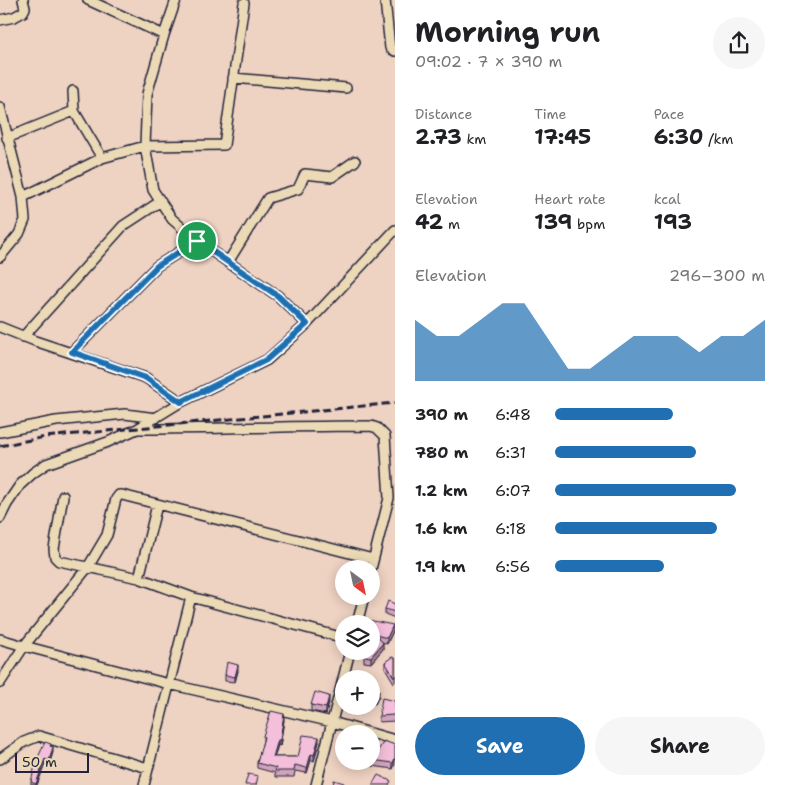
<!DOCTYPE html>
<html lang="en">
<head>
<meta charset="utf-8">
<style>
	body { margin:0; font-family:"Shantell Sans",sans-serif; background:#f6f6f6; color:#202124; height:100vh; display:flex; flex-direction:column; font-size:19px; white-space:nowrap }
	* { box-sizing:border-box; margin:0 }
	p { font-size:16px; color:#757577 }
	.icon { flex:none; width:28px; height:28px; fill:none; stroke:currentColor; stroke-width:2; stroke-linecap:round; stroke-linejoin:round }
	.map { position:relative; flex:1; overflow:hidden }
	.side { display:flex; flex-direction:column; background:#fff; width:390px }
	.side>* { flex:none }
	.needle { width:32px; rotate:147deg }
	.tools { position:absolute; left:335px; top:560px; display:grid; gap:10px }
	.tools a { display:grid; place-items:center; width:45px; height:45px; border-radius:50%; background:#fff; box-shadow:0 2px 12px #0003; font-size:25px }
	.scale { position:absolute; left:15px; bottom:12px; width:74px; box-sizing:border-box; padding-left:5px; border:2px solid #22223b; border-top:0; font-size:14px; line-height:18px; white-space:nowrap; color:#22223b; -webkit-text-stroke:4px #ecdab7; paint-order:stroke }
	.pin { position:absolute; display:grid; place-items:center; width:42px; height:42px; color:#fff; margin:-21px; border:2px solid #fff; border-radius:50%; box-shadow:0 1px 5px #0007 }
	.round { display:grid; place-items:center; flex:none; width:52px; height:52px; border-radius:26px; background:#f6f6f6 }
	.head { display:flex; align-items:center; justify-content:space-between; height:85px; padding:0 20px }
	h1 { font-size:28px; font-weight:700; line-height:38px }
	.stats { display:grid; grid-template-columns:repeat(3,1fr); gap:8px; height:85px; padding:5px 20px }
	.stats div { display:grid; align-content:center }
	.stats b { font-size:21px; font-weight:700 }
	.stats small { font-size:14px; font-weight:400 }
	.stats p { font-size:14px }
	.chart { height:140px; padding:10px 20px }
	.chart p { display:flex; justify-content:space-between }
	.chart svg { width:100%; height:90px; margin-top:5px; fill:#1f6fb2; opacity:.7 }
	.action { display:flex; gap:10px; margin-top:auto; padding:10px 20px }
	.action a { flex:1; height:58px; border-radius:30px; background:#1f6fb2; color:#fff; font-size:20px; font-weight:700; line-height:58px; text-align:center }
	.action a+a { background:#f6f6f6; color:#202124 }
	ul { padding:0 20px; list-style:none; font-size:16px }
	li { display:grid; grid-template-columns:80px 60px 1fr; align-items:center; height:38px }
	li i { height:12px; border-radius:6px; background:#1f6fb2 }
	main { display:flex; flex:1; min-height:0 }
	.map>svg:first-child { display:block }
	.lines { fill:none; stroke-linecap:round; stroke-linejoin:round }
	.minor-casing { stroke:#22223b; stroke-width:12 }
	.minor { stroke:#ecdab7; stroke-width:9 }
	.rail { stroke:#22223b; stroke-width:3; stroke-dasharray:8 4; stroke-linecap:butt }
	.wall { fill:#d2a4bb; stroke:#22223b }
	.shaded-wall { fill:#ab8699; stroke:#22223b }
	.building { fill:#f4bfda; stroke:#22223b }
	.route-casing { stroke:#fff; stroke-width:10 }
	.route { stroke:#1f6fb2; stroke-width:6 }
</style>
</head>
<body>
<main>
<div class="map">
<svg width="395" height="785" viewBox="0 0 395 785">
	<rect width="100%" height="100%" fill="#eed2c2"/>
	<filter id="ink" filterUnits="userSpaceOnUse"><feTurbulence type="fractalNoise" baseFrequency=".02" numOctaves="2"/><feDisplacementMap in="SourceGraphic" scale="10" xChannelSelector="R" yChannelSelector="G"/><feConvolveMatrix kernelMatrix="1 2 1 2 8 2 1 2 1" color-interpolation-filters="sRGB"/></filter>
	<g filter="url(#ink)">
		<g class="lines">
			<g class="minor-casing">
				<path id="minor" d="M88 0 164 35
					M385 0 390 48 395 51
					M0 20 14 17 23 12 25 8 23 0
					M233 78 346 88
					M73 91 74 111 102 158
					M0 107 23 197 25 220 19 234 0 257
					M7 138 74 111
					M23 197 102 158 145 146 224 145 244 3
					M228 262 268 198 298 189 305 174 332 177 355 161
					M307 324 395 230
					M0 327 35 341 146 378 181 402
					M23 337 123 226 161 201
					M72 352 157 266 197 241
					M139 429C216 429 293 426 371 426L377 428 385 436 389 498 371 569
					M0 432 56 421 125 414 156 418
					M63 496 54 549 55 557 59 561 139 578 191 597 344 638
					M0 518 7 504 20 485 33 473 46 464 108 442 137 429 181 402 267 360 307 324 278 296 197 241 172 219 153 190 145 146 147 94 164 35 176 0
					M139 578 157 505
					M357 624 364 596
					M0 639 24 646 169 684 332 722 395 740
					M0 683 24 646 88 567 107 535 116 499 119 495H122L373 559
					M0 759 24 742 39 736 148 768
					M144 785 191 597
					M316 785 350 651"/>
			</g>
			<use href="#minor" class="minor"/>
			<path class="rail" d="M0 446 45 437 395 403"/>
		</g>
		<path class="wall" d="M395 604V618L385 614V609Z
			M371 624 393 631 387 644 382 642 383 649 371 663 364 662V651H371Z
			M395 658V682L394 683 385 668V662Z
			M238 671 235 682 225 681V675Z
			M371 688 379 696 375 704 371 703Z
			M395 701V717L394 721 379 722V716Z
			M329 702 326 714 311 711V705Z
			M284 720 280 746 278 745 274 757H298L319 742 314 761 311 760 307 773 295 771 294 777H275V773L257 768V763L263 741V736Z
			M395 745 393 769 372 766V760Z
			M51 746 53 752 49 765 45 764 37 785H31V782Z"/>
		<path class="shaded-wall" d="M393 625V631L387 644V638Z
			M383 643V649L371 663V657Z
			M238 665V671L235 682V677Z
			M379 690V696L375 704V699Z
			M329 696V702L326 714V708Z
			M284 714V720L280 746V740Z
			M319 737V742L314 761V755Z
			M278 740V745L273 762V757Z
			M53 747V752L49 765V761Z
			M311 754V760L307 773V768Z
			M395 758V764L393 769V763Z
			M45 759V764L37 785H36Z"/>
		<path class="building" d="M388 601 395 604V612L385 609Z
			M368 620 393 625 387 638 376 635 383 643 371 657 364 656V651H371V642H373L371 640V624H366Z
			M392 657 395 658V677H394L385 662Z
			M227 662 238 665 235 677 225 675Z
			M371 688 379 690 375 699 371 698Z
			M315 692 329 696 326 708 311 705Z
			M382 698 395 701V711L394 715 379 716Z
			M271 711 284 714 280 740H278L273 757H298L303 735 319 737 314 755 311 754 307 768 295 765 294 771H275L276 768 257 763 264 737 263 736Z
			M384 741 395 745V758L393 763 372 760Z
			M45 742 51 744 50 746 53 747 49 761 45 759 36 784 31 782 36 762Z
			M248 774 258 776 256 785H245Z
			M378 775 391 781 389 785H372Z
			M334 780 344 783V785H333Z"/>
	</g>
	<g class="lines" filter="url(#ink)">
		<g class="route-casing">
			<path id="route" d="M197 241 278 296 307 324 266 360 181 402 146 378 72 352 157 266Z"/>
		</g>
		<use href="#route" class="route"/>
	</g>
</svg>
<div class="tools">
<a><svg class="needle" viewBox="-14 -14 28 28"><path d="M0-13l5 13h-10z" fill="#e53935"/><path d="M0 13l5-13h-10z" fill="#757577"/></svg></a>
<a><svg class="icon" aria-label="layers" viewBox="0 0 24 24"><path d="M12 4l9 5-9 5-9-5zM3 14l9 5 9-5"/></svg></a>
<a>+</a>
<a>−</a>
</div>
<div class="scale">50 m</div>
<div class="pin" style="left:197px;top:241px;background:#1e9e55"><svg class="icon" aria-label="arrive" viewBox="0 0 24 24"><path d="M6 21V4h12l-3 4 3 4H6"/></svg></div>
</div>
<section class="side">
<div class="head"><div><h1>Morning run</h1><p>09:02 · 7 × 390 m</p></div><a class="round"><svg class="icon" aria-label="share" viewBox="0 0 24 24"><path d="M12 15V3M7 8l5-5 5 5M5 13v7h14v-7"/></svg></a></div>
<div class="stats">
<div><p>Distance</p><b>2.73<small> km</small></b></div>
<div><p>Time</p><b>17:45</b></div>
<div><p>Pace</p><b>6:30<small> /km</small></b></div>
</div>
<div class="stats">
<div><p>Elevation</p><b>42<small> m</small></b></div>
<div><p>Heart rate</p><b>139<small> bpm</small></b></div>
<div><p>kcal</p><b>193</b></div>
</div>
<div class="chart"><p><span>Elevation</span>296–300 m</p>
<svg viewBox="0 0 160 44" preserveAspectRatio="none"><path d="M0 44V14L10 22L20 22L30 14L40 6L50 6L60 22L70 38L80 38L90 30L100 22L110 22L120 22L130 30L140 22L150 22L160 14V44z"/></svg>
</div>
<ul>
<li><b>390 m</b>6:48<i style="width:56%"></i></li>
<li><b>780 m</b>6:31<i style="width:67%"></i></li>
<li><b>1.2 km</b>6:07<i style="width:86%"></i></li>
<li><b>1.6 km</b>6:18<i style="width:77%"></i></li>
<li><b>1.9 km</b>6:56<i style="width:52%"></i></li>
</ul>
<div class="action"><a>Save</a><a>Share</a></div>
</section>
</main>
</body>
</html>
